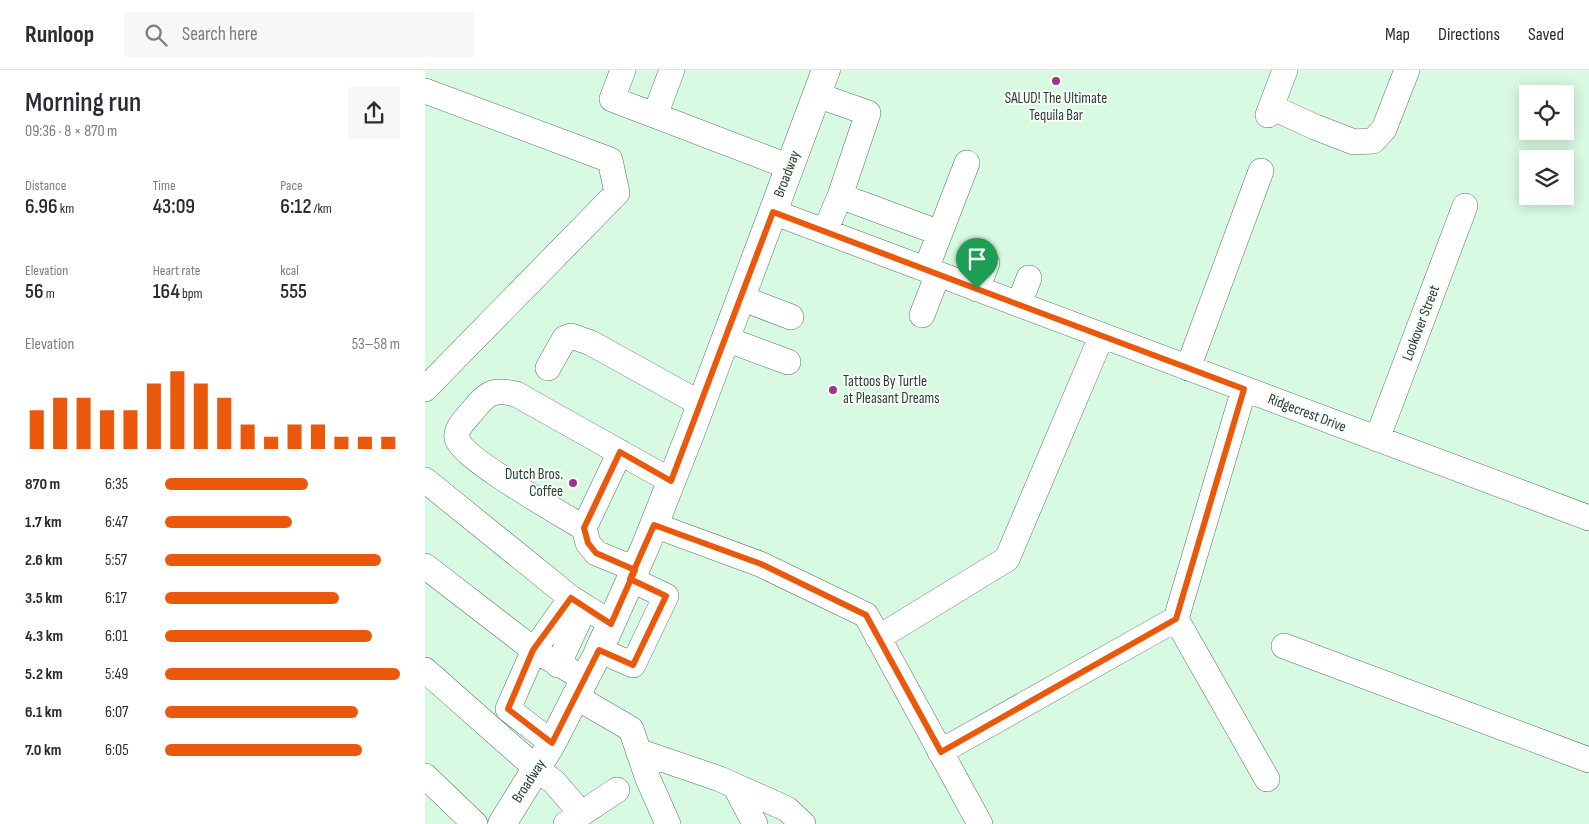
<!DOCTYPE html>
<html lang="en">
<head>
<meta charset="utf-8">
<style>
	body { margin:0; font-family:"Sofia Sans Condensed",sans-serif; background:#f7f7f7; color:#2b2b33; height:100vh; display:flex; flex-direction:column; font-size:19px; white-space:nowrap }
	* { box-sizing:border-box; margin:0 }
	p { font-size:16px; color:#7c7c81 }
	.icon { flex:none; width:28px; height:28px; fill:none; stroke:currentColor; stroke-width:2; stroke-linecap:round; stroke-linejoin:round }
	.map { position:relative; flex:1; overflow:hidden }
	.details { display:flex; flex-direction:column; background:#fff; width:425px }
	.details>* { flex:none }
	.buttons { position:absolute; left:1094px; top:15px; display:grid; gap:10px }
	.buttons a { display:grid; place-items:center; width:55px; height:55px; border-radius:0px; background:#fff; box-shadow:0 2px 12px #0003; font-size:25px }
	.pin { position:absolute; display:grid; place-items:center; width:42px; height:42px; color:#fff; margin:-51px -21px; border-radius:50% 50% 50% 0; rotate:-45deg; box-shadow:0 0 5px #0007 }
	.pin .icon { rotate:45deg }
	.round { display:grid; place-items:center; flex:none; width:52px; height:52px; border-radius:0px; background:#f7f7f7 }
	.summary { display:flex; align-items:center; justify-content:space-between; height:85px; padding:0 25px }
	h1 { font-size:28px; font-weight:600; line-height:38px }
	.metrics { display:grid; grid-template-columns:repeat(3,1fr); gap:8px; height:85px; padding:5px 25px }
	.metrics div { display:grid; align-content:center }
	.metrics b { font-size:21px; font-weight:600 }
	.metrics small { font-size:14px; font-weight:400 }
	.metrics p { font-size:14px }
	.chart { height:140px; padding:10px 25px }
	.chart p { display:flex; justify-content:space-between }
	.chart svg { width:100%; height:90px; margin-top:5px; stroke:#ea580c; stroke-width:6 }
	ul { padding:0 25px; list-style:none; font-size:16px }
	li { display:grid; grid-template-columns:80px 60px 1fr; align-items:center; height:38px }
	li i { height:12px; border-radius:6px; background:#ea580c }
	header { display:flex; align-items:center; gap:30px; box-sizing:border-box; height:70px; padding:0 25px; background:#fff; border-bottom:1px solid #e1e1e2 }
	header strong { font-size:24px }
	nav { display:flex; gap:28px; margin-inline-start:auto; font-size:18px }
	.search { width:350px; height:45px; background:#f7f7f7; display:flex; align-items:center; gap:12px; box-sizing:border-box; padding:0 18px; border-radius:0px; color:#7c7c81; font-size:19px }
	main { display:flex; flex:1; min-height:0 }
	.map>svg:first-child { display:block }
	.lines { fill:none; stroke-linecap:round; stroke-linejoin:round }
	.minor-casing { stroke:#587561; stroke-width:26 }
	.major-casing { stroke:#587561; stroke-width:29 }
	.minor { stroke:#fff; stroke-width:25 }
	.major { stroke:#fff; stroke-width:28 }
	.route-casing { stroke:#fff; stroke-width:10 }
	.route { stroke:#ea580c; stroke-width:6 }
	.poi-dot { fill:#a03190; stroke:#f8fffa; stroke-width:2 }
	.labels { text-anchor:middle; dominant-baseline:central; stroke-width:4; stroke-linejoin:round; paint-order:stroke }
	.poi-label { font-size:15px; fill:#2d3a31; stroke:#f8fffa }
	.street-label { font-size:15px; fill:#2d3a31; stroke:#f8fffa }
</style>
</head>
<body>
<header>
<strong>Runloop</strong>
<div class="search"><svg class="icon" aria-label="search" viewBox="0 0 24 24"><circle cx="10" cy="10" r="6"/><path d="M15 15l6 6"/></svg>Search here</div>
<nav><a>Map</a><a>Directions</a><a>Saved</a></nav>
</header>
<main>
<section class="details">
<div class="summary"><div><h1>Morning run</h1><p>09:36 · 8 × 870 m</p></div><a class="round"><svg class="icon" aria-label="share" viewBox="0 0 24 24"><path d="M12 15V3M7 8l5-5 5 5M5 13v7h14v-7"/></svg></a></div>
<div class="metrics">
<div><p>Distance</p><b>6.96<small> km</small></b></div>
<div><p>Time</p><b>43:09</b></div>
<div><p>Pace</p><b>6:12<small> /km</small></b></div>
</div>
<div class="metrics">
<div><p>Elevation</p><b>56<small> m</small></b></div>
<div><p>Heart rate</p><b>164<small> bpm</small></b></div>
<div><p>kcal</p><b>555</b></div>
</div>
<div class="chart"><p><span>Elevation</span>53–58 m</p>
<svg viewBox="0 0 160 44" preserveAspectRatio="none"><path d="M5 44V25M15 44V19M25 44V19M35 44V25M45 44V25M55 44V12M65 44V6M75 44V12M85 44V19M95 44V32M105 44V38M115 44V32M125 44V32M135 44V38M145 44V38M155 44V38"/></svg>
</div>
<ul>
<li><b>870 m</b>6:35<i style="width:61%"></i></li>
<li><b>1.7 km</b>6:47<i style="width:54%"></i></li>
<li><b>2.6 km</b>5:57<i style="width:92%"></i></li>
<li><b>3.5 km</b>6:17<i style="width:74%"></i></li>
<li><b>4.3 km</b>6:01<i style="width:88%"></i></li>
<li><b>5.2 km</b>5:49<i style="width:100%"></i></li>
<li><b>6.1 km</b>6:07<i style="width:82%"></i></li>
<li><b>7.0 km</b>6:05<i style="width:84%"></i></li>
</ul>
</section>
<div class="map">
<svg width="1164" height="754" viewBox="0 0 1164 754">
	<rect width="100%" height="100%" fill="#d8fae2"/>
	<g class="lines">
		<g class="minor-casing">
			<path id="minor" d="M198 0 187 29 365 97
				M0 21 185 90 192 123 0 319
				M392 25 443 43 415 126 400 161
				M846 37 890 57 929 72 948 71 959 59 982 0
				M230 45 247 0
				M843 45 860 0
				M415 126 515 163
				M348 142 1164 448
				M501 199 542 93
				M552 219 562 193
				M316 228 366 247
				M594 234 604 208
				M497 245 513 204
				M301 269 363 292
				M123 298 140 268 146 266 166 273 276 334
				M763 298 836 101
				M952 369 1040 136
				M195 382 159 458 163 473 171 483 210 499
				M0 410 146 528
				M229 455 335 494 441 545 555 754
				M159 458C138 445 36 388 32 368 30 358 43 347 49 339 63 322 69 319 91 324L246 411
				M0 496 109 580 146 528 160 537
				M751 549 842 709
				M453 568 582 489 677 265
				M859 576 1164 690
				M174 580 208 595 241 526 205 509
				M133 595 160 537 173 545
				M0 600 112 699 129 712 156 743
				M151 627 206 659 223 709 243 754
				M127 673 83 639 109 580 160 609
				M213 681 295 709 362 739 378 754
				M515 682 751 549 819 319
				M0 706 50 754
				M310 716 330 754
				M141 754 192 720"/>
		</g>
		<g class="major-casing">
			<path id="major" d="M77 754 127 673 172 585 221 475 265 364 401 0"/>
		</g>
		<use href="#minor" class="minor"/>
		<use href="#major" class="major"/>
	</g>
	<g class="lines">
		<g class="route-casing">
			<path id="route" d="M552 219 348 142 246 411 195 382 159 458 163 473 171 483 210 500 186 554 146 528 108 580 83 639 127 673 174 580 208 595 241 526 205 509C213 491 221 473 229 455L336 494 441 545 516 682 751 549 819 319 552 219"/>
		</g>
		<use href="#route" class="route"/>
	</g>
	<g class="poi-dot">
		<circle cx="631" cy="11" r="5"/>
		<circle cx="408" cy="320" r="5"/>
		<circle cx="148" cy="413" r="5"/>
	</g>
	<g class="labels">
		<g class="poi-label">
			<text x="631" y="28">SALUD! The Ultimate<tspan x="631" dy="17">Tequila Bar</tspan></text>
			<text x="418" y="311" text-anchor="start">Tattoos By Turtle<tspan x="418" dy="17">at Pleasant Dreams</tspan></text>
			<text x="138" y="404" text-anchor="end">Dutch Bros.<tspan x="138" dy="17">Coffee</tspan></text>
		</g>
		<g class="street-label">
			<text transform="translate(362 104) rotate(-69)">Broadway</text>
			<text transform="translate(996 253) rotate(-69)">Lookover Street</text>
			<text transform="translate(882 343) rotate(21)">Ridgecrest Drive</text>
			<text transform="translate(104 711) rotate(-57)">Broadway</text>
		</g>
	</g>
</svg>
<div class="buttons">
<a><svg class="icon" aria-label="locate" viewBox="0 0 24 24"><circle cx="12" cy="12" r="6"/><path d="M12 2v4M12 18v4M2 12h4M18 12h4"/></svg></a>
<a><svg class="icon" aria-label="layers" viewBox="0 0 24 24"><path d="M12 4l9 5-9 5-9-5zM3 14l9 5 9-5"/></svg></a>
</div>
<div class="pin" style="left:552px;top:219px;background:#1e9e55"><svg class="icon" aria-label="arrive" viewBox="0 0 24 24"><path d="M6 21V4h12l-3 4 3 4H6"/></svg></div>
</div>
</main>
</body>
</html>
